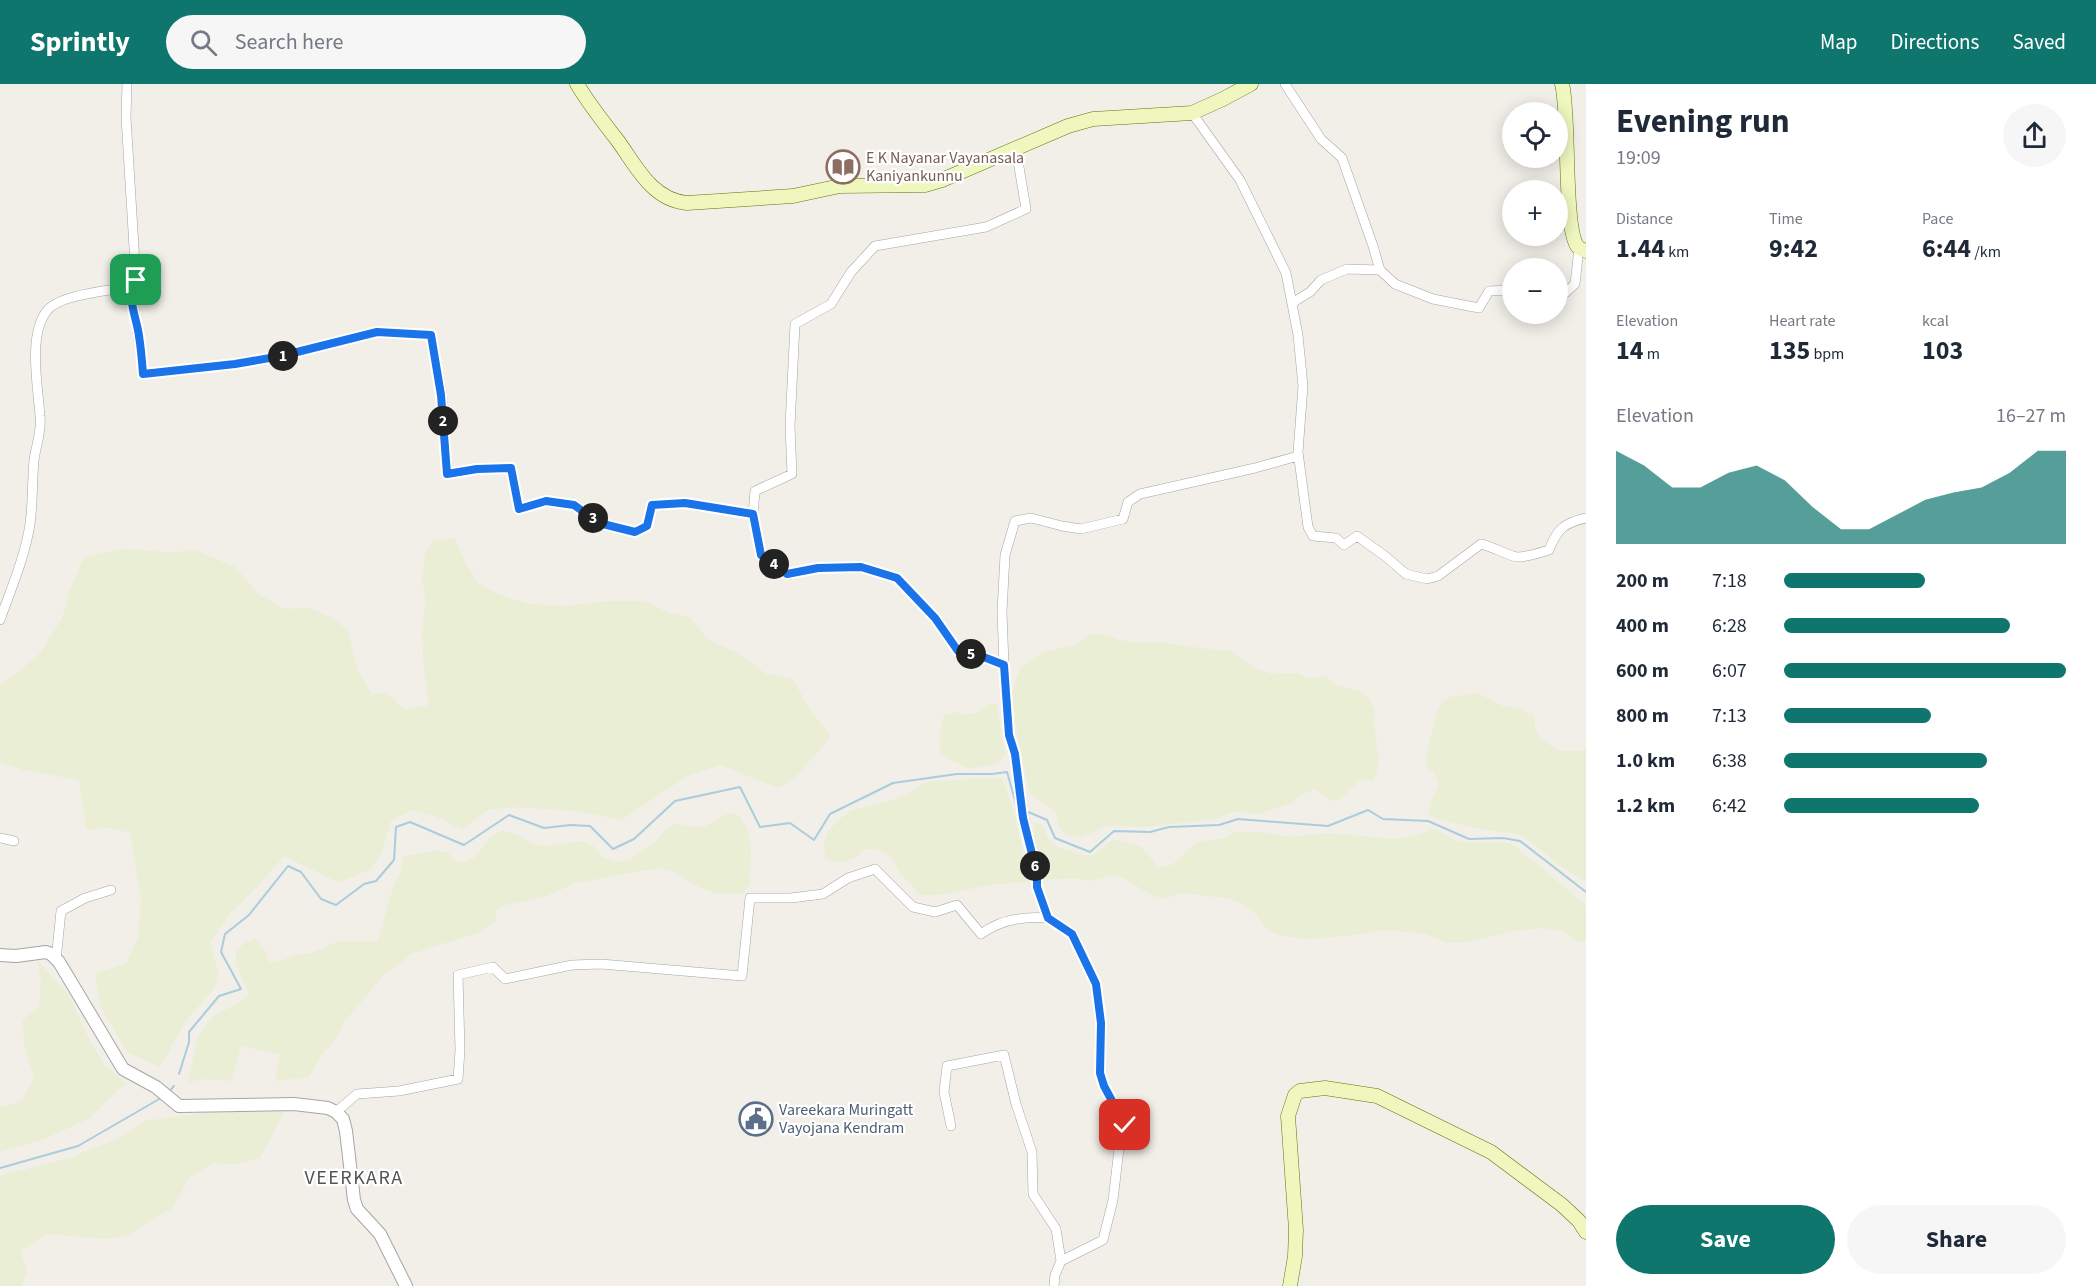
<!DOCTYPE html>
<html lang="en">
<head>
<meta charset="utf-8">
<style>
	body { margin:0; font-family:"Source Sans 3",sans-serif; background:#f6f6f7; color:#1f2937; height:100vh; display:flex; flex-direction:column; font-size:22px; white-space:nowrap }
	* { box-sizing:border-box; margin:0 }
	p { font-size:20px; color:#747a83 }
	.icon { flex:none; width:33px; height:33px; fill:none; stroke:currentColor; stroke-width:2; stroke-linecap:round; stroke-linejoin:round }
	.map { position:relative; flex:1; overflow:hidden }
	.panel { display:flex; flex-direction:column; background:#fff; width:510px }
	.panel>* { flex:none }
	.controls { position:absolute; left:1502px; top:18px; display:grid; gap:12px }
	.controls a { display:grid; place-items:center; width:66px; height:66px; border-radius:50%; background:#fff; box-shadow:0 3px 15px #0003; font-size:30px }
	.pin { position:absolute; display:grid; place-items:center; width:51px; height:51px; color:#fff; margin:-26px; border-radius:12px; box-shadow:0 3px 9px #0006 }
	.km { position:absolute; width:30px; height:30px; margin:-15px; border-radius:50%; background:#222; color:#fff; font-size:16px; line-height:30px; text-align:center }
	.round { display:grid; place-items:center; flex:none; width:63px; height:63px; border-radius:32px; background:#f6f6f7 }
	.overview { display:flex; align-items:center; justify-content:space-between; height:102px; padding:0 30px }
	h1 { font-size:33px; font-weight:700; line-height:45px }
	.figures { display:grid; grid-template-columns:repeat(3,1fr); gap:9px; height:102px; padding:6px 30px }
	.figures div { display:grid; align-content:center }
	.figures b { font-size:26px; font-weight:700 }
	.figures small { font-size:16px; font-weight:400 }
	.figures p { font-size:16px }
	.chart { height:168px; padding:12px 30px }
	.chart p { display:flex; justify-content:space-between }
	.chart svg { width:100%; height:108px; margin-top:6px; fill:#0f766e; opacity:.7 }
	.cta { display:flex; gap:12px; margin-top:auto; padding:12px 30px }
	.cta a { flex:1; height:69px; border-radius:36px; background:#0f766e; color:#fff; font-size:24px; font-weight:700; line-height:69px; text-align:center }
	.cta a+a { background:#f6f6f7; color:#1f2937 }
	ul { padding:0 30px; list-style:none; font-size:20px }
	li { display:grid; grid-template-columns:96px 72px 1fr; align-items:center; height:45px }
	li i { height:15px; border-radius:8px; background:#0f766e }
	header { display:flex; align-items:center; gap:36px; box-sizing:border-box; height:84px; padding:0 30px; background:#0f766e; color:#fff }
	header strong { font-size:28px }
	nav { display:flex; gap:33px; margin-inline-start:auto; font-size:21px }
	.search { width:420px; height:54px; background:#f6f6f7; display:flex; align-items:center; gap:15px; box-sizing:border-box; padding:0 21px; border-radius:33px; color:#747a83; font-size:22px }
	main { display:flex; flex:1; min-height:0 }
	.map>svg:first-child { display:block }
	.farmland { fill:#e9eed4 }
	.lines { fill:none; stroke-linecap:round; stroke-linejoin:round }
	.stream { stroke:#aaccdc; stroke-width:2 }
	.minor-casing { stroke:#a5a5a5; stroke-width:10 }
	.tertiary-casing { stroke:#a5a5a5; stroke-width:14 }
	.secondary-casing { stroke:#5f750a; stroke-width:15 }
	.minor { stroke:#fff; stroke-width:9 }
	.tertiary { stroke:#fff; stroke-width:12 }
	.secondary { stroke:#eff7bf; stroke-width:14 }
	.route-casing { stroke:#fff; stroke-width:12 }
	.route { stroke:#1a73e8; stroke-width:8 }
	.labels { text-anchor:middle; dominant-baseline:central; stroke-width:4.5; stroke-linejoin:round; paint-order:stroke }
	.education-label { font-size:16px; fill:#785e54; stroke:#fff; text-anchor:start }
	.service-label { font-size:16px; fill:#4e5e75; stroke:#fff; text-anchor:start }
	.quarter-label { font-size:20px; letter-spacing:1.5px; fill:#545454; stroke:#fff }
</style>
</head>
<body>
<header>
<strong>Sprintly</strong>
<div class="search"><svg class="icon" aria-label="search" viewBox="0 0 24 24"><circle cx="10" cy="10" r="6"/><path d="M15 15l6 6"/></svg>Search here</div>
<nav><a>Map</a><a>Directions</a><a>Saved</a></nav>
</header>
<main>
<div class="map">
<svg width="1586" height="1202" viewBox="0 0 1586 1202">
	<rect width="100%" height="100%" fill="#f1efe8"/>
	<path class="farmland" d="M455 455 465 478 479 500 500 511 527 520 567 522 608 517H643L668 528 691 534 707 555 739 570 766 590 793 595 809 625 831 652 797 692 779 704 720 681 686 693 621 736 578 727 513 723 488 726 462 745 437 733 412 726 391 737 382 767 370 786 338 798 284 772 254 806 230 829 211 858 218 889 215 903 185 938 160 983 128 969 101 923 95 889 126 880 138 854 141 816 130 749 112 744 86 745 79 696 24 686 0 678V601L37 573 62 535 69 508 84 473 124 465 166 468 197 467 235 483 259 511 285 525 308 524 329 532 347 545 358 586 372 611 386 608 405 626 429 621 424 584 422 548 426 517 422 495 425 470 434 456Z
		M1089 550 1107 551 1119 556 1138 559H1167L1212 566H1229L1254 584 1272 590 1298 589 1308 594H1319L1326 592 1336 601 1362 608 1370 615 1375 626 1374 640 1379 674 1376 691 1373 696 1358 697 1341 715 1332 717 1315 705 1303 710 1292 719 1261 729 1232 728 1216 735 1146 743 1107 742 1083 752 1073 753 1064 749 1058 741 1056 727 1030 710 1018 658 1012 608 1021 583 1043 569 1077 560Z
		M1478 609 1502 622 1518 625 1534 632 1535 644 1542 656 1559 667H1582L1586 663V798L1560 781 1521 751 1471 743 1428 732 1431 718 1439 700 1434 689 1426 683 1427 666 1438 626 1443 617 1450 613Z
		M989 620H997L1005 672 997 679 971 685 946 674 941 668 939 650 944 631 957 628 961 631 980 628Z
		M1002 694 1013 723 1029 798 996 800 938 811H920L900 789 894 776 887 770 875 765 862 766 859 772 848 776 838 778 825 775 824 758 829 746 842 733 850 727 896 715 912 707 919 701 933 697Z
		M731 728 739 732 747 744 751 763 750 800 742 810 715 809 697 802 675 788 658 784 576 799 546 812 502 822 495 828 497 837 483 847 411 870 382 893 345 937 333 959 320 973 309 993 275 997 280 970 241 962 231 997 206 995 188 998 198 953 206 941 214 932 241 917 249 910 236 879V868L243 860 255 855 265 866 268 878H277L297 871 311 869 339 857H378L392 807 401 787 403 772 434 767 447 768 456 777 464 778 474 774 492 752 502 747 515 750 533 760 547 762 583 757 593 762 604 774 616 778 630 776 654 758 667 744 676 740 696 744 706 742Z
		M1034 738 1042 741 1049 756 1057 763 1083 771H1093L1113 756 1125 758 1141 762 1158 783 1172 781 1197 758 1224 754 1235 748H1262L1291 753 1330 749 1394 755 1414 752 1435 745 1459 758 1511 759 1586 821V857L1578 858 1562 847 1543 844 1513 847 1467 858 1447 859 1426 850 1399 847H1376L1356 851 1307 855 1278 851 1264 843 1256 830 1242 819 1226 814 1179 809 1165 815 1153 812 1122 793 1113 791 1090 797 1076 794 1042 796 1034 753Z
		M37 876 69 911 84 945 104 981 126 999 88 1035 46 1054 0 1068V1022L4 1023 22 1017 34 993 25 965 22 936 39 924 41 895Z
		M286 1025 260 1074 236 1080 214 1079 190 1093 172 1124 130 1150 108 1155 46 1150 20 1167 27 1187 21 1202H0V1092L70 1074 119 1054 144 1037 224 1026Z"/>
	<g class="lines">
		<path class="stream" d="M1026 727 1047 736 1055 754 1090 768 1114 747 1150 748 1169 743 1219 741 1238 735 1328 742 1368 726 1383 735 1428 737 1469 755 1503 754 1520 757 1586 808
			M179 990 189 958V948L219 912 241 905 221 868 225 850 249 831 288 782 301 788 321 815 336 821 364 800 376 797 394 776 396 743 410 738 464 761 509 731 544 744 570 741 590 742 613 765 634 755 675 717 740 703 760 743 790 739 814 756 830 730 893 699 957 690H992L1007 688 1017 723 1020 724
			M168 1009 174 1002
			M0 1084 78 1062 161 1014"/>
		<g class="minor-casing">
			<path id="minor" d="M1285 0 1321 55 1342 74 1373 162 1380 186
				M1192 29 1240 96 1286 189 1298 251 1303 302 1298 368 1308 443 1313 452 1336 454 1344 461 1357 452 1385 472 1406 490 1427 495 1438 492 1481 460C1491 462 1509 472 1517 473 1528 473 1539 469 1549 466 1557 445 1564 439 1586 434
				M132 202C134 231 140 260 143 290L235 280 281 272 377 248 431 251 442 311 447 390 477 385H511L519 425 546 417 575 421 599 439 635 448 647 442 652 421 685 419 753 430 755 407 792 390 790 342 795 240 831 220 851 188 875 162 986 143 1026 125 1016 65
				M1557 211H1563L1575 200 1579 164
				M1292 219 1310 208 1321 196 1347 185 1380 186 1395 200 1433 215 1479 224 1489 207 1512 206
				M753 430 761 471 787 491 818 484 861 483 897 494 935 534 958 567 981 572 1004 581 1009 651 1015 670 1024 734 1037 790V803L1048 834 1073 850 1096 900 1101 939 1100 989 1104 1002 1125 1041 1119 1065 1113 1116 1103 1156 1061 1177 1055 1191 1054 1202
				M0 536C11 505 25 473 30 440 33 419 32 398 34 376 36 361 42 347 40 332 38 303 28 253 46 228 58 210 110 207 132 202L136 196 126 33 127 0
				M1004 581 1002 528 1005 471 1015 437 1031 434 1062 442 1081 445 1123 435 1128 418 1140 410 1255 384 1298 372
				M0 754 14 757
				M56 876 61 827 85 814 111 806
				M336 1028 357 1010 399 1007 458 995 460 966 458 891 493 883 505 895 572 881 601 880 742 892 750 814H791L823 810 848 794 875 785 913 823 935 828 957 821 981 850C1000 836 1024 832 1048 834
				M951 1042 944 1008 947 982 1004 971 1016 1020 1032 1068 1033 1110 1056 1145 1061 1177"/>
		</g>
		<g class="tertiary-casing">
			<path id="tertiary" d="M0 871 16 872 46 868 51 870 59 878 123 985 156 1003 179 1022 294 1020 328 1024 336 1028 343 1035 346 1047 354 1116 357 1125 380 1150 406 1202"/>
		</g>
		<g class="secondary-casing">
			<path id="secondary" d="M577 0C589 20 603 38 618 57 636 82 652 116 687 119L793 112 840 102 925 101 942 96 1068 42 1093 35 1192 29 1223 15 1251 0
				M1562 0C1570 30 1563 146 1578 163 1580 165 1583 166 1586 167
				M1290 1202 1295 1172 1296 1146 1288 1032 1295 1011 1300 1007 1325 1004 1377 1012 1491 1068 1562 1121 1579 1137 1586 1148"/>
		</g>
		<use href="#minor" class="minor"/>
		<use href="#tertiary" class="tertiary"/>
		<use href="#secondary" class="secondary"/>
	</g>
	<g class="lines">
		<g class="route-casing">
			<path id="route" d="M136 196C125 210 137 235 139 252 141 264 142 277 143 290L235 280 281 272 377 248 431 251 441 311 447 390 477 385 511 384 519 425 546 417 574 421 599 439 635 448 647 442 652 421 685 419 753 430 761 471 787 490 818 484 861 483 897 494 935 534 958 567 981 572 1004 581 1009 651 1015 670 1023 734 1037 790V803L1048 834 1072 850 1096 900 1101 939 1100 989 1104 1002 1125 1041"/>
		</g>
		<use href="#route" class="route"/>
	</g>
	<defs>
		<g id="library-ring" transform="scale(1.725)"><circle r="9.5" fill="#fff" stroke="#8d6e63" stroke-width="1.5"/><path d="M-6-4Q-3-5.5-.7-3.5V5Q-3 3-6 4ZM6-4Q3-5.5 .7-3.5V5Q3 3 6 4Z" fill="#8d6e63"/></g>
		<g id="civic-ring" transform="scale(1.725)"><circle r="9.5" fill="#fff" stroke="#5c6f8a" stroke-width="1.5"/><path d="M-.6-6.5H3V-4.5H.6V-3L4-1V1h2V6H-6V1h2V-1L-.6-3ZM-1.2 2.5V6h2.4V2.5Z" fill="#5c6f8a"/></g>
	</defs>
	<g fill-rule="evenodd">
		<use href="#library-ring" x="843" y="83"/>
		<use href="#civic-ring" x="756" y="1035"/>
	</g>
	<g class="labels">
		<g class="education-label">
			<text x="866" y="74">E K Nayanar Vayanasala<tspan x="866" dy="18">Kaniyankunnu</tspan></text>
		</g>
		<g class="service-label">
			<text x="779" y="1026">Vareekara Muringatt<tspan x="779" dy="18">Vayojana Kendram</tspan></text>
		</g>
		<g class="quarter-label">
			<text x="354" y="1094">VEERKARA</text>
		</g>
	</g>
</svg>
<div class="controls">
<a><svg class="icon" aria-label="locate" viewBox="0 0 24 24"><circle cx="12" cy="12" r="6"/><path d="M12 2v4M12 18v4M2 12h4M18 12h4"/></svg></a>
<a>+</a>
<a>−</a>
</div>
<div class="pin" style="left:136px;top:196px;background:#1e9e55"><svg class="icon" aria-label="arrive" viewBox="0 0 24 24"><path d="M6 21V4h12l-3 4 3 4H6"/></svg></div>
<div class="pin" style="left:1125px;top:1041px;background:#d93025"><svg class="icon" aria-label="check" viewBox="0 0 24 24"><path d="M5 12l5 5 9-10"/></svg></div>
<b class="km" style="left:283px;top:272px">1</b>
<b class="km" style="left:443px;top:337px">2</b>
<b class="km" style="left:593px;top:434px">3</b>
<b class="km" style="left:774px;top:480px">4</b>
<b class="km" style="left:971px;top:570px">5</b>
<b class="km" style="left:1035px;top:782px">6</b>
</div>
<section class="panel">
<div class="overview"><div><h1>Evening run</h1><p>19:09</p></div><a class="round"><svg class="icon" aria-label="share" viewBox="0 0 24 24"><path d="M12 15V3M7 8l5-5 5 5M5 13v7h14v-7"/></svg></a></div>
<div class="figures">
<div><p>Distance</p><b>1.44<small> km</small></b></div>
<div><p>Time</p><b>9:42</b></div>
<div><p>Pace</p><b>6:44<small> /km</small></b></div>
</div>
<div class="figures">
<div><p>Elevation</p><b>14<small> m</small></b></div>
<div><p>Heart rate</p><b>135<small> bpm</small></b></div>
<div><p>kcal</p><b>103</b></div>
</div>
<div class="chart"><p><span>Elevation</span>16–27 m</p>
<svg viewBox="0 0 160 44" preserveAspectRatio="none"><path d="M0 44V6L10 12L20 21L30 21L40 15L50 12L60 18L70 29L80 38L90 38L100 32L110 26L120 23L130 21L140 15L150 6L160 6V44z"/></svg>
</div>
<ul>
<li><b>200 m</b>7:18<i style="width:50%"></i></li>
<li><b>400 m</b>6:28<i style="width:80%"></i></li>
<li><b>600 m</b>6:07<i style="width:100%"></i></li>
<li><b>800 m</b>7:13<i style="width:52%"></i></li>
<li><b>1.0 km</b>6:38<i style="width:72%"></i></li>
<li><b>1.2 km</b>6:42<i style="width:69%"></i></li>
</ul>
<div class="cta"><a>Save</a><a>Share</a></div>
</section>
</main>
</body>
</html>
